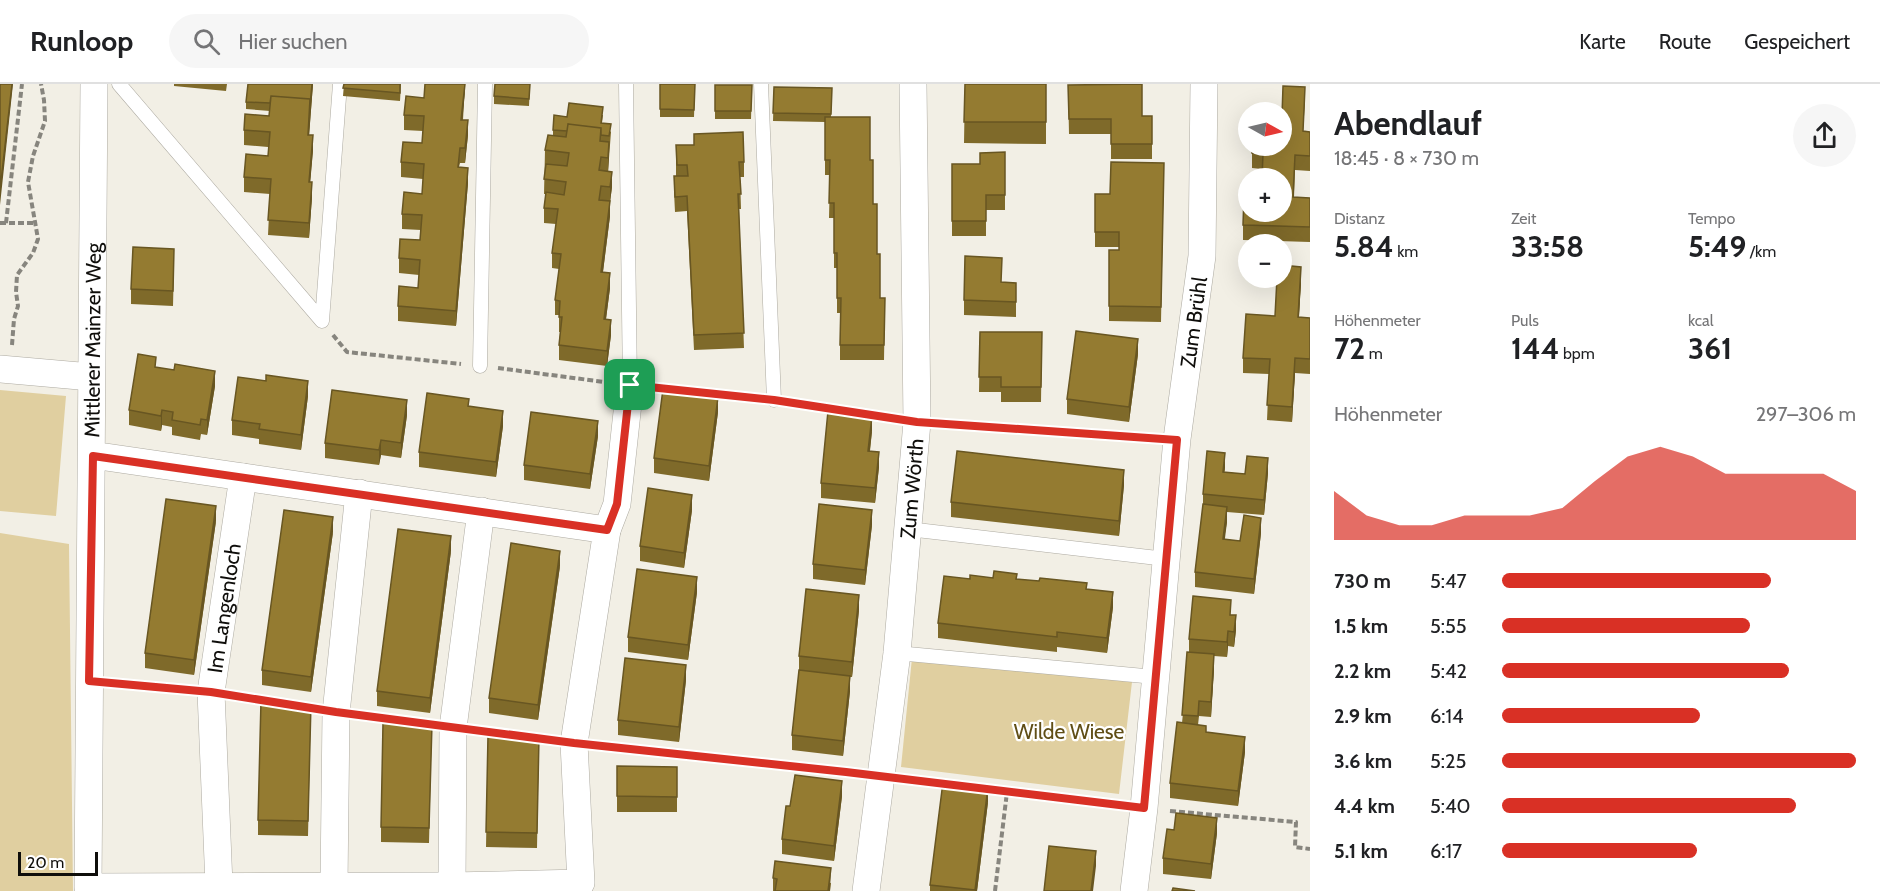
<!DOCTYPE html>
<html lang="de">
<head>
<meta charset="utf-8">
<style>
	body { margin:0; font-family:Cabin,sans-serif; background:#f6f6f6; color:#202124; height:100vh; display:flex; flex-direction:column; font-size:22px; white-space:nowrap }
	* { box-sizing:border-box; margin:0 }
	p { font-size:20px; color:#757577 }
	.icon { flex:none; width:33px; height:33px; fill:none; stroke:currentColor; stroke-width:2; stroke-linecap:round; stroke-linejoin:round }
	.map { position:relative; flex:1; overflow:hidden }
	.side { display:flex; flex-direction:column; background:#fff; width:570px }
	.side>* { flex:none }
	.needle { width:39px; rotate:98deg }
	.buttons { position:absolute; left:1238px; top:18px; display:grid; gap:12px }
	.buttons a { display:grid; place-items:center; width:54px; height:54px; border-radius:50%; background:#fff; box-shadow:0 6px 24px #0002; font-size:30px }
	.scale { position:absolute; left:18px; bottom:15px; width:80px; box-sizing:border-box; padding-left:6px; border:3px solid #0f0e0b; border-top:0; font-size:16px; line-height:21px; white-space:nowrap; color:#0f0e0b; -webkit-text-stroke:4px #fff; paint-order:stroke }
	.pin { position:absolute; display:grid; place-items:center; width:51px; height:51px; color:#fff; margin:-26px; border-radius:12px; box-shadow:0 3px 9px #0006 }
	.round { display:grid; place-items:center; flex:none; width:63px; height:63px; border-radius:32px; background:#f6f6f6 }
	.head { display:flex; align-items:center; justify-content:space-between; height:102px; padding:0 24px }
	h1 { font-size:33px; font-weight:800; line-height:45px }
	.stats { display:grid; grid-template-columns:repeat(3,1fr); gap:9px; height:102px; padding:6px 24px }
	.stats div { display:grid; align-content:center }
	.stats b { font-size:30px; font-weight:800 }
	.stats small { font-size:16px; font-weight:400 }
	.stats p { font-size:16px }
	.chart { height:168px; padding:12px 24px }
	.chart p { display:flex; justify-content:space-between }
	.chart svg { width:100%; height:108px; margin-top:6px; fill:#d93025; opacity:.7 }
	ul { padding:0 24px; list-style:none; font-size:20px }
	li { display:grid; grid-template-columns:96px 72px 1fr; align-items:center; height:45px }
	li i { height:15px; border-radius:8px; background:#d93025 }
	header { display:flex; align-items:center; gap:36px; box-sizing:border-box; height:84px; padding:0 30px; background:#fff; border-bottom:2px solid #e0e0e0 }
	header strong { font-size:28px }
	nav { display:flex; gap:33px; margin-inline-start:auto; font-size:21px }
	.search { width:420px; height:54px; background:#f6f6f6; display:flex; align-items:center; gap:15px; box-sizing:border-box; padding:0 21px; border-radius:33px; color:#757577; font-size:22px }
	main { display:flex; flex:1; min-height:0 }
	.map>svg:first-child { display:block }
	.green { fill:#e0cfa0 }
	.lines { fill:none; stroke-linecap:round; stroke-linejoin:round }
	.lane-casing { stroke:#adaaa1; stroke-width:15 }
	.street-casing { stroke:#adaaa1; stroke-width:28 }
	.path { stroke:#87857e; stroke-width:4; stroke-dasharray:6 3; stroke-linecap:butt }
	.lane { stroke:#fff; stroke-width:14 }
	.street { stroke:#fff; stroke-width:27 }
	.wall { fill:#7f6a2a }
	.shaded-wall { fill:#685622 }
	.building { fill:#947b31; stroke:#685622; stroke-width:1.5 }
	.route-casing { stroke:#fff; stroke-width:12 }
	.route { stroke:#d93025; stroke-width:8 }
	.labels { text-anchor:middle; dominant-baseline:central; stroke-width:4.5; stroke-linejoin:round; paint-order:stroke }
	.street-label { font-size:21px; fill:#0f0e0b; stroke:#fff }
	.park-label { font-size:21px; fill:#604e16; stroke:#fff }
</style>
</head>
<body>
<header>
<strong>Runloop</strong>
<div class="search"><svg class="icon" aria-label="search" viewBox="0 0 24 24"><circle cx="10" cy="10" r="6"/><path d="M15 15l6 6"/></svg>Hier suchen</div>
<nav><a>Karte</a><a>Route</a><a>Gespeichert</a></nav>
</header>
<main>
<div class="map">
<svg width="1310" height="807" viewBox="0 0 1310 807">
	<rect width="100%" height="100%" fill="#f2efe5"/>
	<path class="green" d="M0 306 66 312 56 432 0 427Z
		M0 449 69 460 73 807H0Z
		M912 574 1132 598 1119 710 901 683Z"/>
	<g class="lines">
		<g class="lane-casing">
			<path id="lane" d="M119 0 322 237
				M626 0 630 301
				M761 0 774 316
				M322 237 340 0
				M480 282 485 0
				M908 445 1166 475
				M897 569 1155 593"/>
		</g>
		<g class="street-casing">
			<g id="street">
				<path d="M0 285 91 293"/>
				<path id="s1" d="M92 371 607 446 574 659 581 799 452 802 88 803 94 0"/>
				<path d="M607 446 617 420 630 301"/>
				<path id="s2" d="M219 801 211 608 243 393"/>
				<path d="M334 801 336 629 359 409"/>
				<path d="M452 802 453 644 481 427"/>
				<path id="s3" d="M866 807 897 569 917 338 913 0"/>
				<path id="s4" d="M1134 807 1144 724 1177 355 1202 172 1204 0"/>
			</g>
		</g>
		<path class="path" d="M0 139H35
			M6 139 22 0
			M333 251 347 268 461 280
			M12 261 14 235 18 222 16 208 17 191 33 169 38 155 28 98 33 72 45 37 44 16 41 0
			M498 284 604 298
			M656 304 756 314
			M793 319 892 335
			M942 339 1153 353
			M116 599 186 606
			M238 612 275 618
			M363 632 427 640
			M479 647 549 656
			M601 661 734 678 856 689
			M908 696 945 700
			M985 705 1118 721
			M1170 727 1296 738 1295 763 1310 765
			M995 807 1007 708"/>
		<use href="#lane" class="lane"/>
		<use href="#street" class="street"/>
	</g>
	<path class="wall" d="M174 0H227L226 7 174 2Z
		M313 0 309 51 313 66 310 98 312 113 309 154 268 151 270 110 244 108V93L268 72V63L244 61V46L269 32 270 27 246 25V18Z
		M344 0H401L400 17 343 12Z
		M465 0 463 36 468 51 465 79H460L459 83 468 99 456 242 398 237V222L418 204 419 191 399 189V174L420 156 421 146 402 145V130L422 110 423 95 401 93V78L422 59 423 47 404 46V31L424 14Z
		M530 0 529 22 494 20V12Z
		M660 0H695L694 33H660Z
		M965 0H1046V60L964 59Z
		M715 1H752L751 35H715Z
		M1068 1 1142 32H1152V75H1111V50H1069Z
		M774 3 832 4 831 33 870 76 880 214H885L884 276H840V229H837V184H834V134H829L830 91H825V38L773 37Z
		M1305 18 1303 47 1310 48V87L1295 86 1294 113 1310 114V158L1243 156V141L1281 128 1262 85 1252 84V62H1281Z
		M603 31 602 39 611 48 608 87 612 103 610 118V132L603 188 610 204 606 235 611 251 607 282 559 276V261L560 248H559V231H555V216L559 185 552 184V169L556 140 544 139V124L546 110H544L545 66 553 52V46L567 33Z
		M694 50 744 78V93H740L741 125H739L744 264 694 266 687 127 675 128 674 108V92H676V61H694Z
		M1005 68V126H986V152H952V80H980Z
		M1164 79 1161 238 1109 237V166H1119V163H1095V110H1110Z
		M174 180 173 222 131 220V205Z
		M1001 198 1016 199V233L964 231V216Z
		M1301 198 1299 233 1310 234V290L1295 289 1292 338 1267 336 1269 290 1243 289V274Z
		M980 248H1042L1041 318H1001V308H979Z
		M1138 270 1129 338 1067 330V315Z
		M156 283 215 302 207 351 201 350 200 356 172 351V343L162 341 161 347 129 341V326Z
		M266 297 308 312 301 366 259 360V355L232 351V336Z
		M469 322 503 342 496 393 419 383V368Z
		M718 328 709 397 654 389V374Z
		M407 331 401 374 381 371 379 381 325 374V359Z
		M872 347 870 367 879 383 875 419 821 414V399Z
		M598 352 590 405 524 396V381Z
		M1225 384 1224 388 1245 390 1268 389 1264 431 1227 428V438L1224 455 1240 457 1261 449 1254 510 1195 503V488L1203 423V410Z
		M1124 401 1119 452 951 433V418Z
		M692 426 684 484 640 477V462Z
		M216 437 194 591 145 584V569Z
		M872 441 865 501 813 495V480Z
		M333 448 311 608 262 601V586Z
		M451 467 430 629 377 622V607Z
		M560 482 538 636 489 629V614Z
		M993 494 1017 495 1087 505 1113 523 1107 569 1057 563V568L938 554V539L970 495Z
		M697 508 688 576 628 568V553Z
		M859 526 852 593H850V607L843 672 792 666V651L799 587V572Z
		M1231 531 1236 546 1234 563 1228 562 1227 573 1214 572V585L1211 633 1199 632 1198 641 1206 648 1245 668 1238 722 1170 714V699L1182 639 1189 568V555Z
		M686 596 679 658 618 651V636Z
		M311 619 308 752 258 751V736Z
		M432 640 429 759 381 758V743Z
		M488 652 539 653 537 764 486 763Z
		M617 682 677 683V728H617Z
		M842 712 834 777 782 770V755L790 722Z
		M988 718 977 807H930V801Z
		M1217 749 1211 795 1163 790V774Z
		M773 794 831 799 830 807H773Z"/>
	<path class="shaded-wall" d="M12 0H13L0 121V106Z
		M312 0H313L308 66V51Z
		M465 0V7L461 51V36Z
		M468 36V51L465 79V64Z
		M313 51V66L309 113V98Z
		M609 58V73L608 89V74Z
		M468 84V99L456 242V227Z
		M612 88V103L610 118V103Z
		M312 98V113L309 154V139Z
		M610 117V132L601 203V188Z
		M1301 183V198L1298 248V233Z
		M610 189V204L604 250V235Z
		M611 236V251L607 282V267Z
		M1138 255V270L1129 338V323Z
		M1295 274V289L1292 338V323Z
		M215 287V302L207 351V336Z
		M308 297V312L301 366V351Z
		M718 313V328L709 397V382Z
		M407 316V331L401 374V359Z
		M162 326V341L161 347V332Z
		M503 327V342L496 393V378Z
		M872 332V347L868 382V367Z
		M598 337V352L590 405V390Z
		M381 356V371L379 381V366Z
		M879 368V383L875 419V404Z
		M1225 369V384L1223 403V388Z
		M1268 374V389L1264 431V416Z
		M1124 386V401L1119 452V437Z
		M692 411V426L684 484V469Z
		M216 422V437L194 591V576Z
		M1227 423V438L1223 470V455Z
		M872 426V441L865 501V486Z
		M333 433V448L311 608V593Z
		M1261 434V449L1254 510V495Z
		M451 452V467L430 629V614Z
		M560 467V482L538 636V621Z
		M697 493V508L688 576V561Z
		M1113 508V523L1107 569V554Z
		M859 511V526L852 593V578Z
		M1236 531V546L1234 563V548Z
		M1228 547V562L1227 573V558Z
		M1214 570V585L1211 633V618Z
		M686 581V596L679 658V643Z
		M850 592V607L843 672V657Z
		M1245 653V668L1238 722V707Z
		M842 697V712L834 777V762Z
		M988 703V718L977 807H975Z
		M1217 734V749L1211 795V780Z
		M1096 767V782L1093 807H1091Z
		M831 784 830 807H828Z"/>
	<path class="building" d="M0 0H12L0 106Z
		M248 0H312L310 22V15L271 12 270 19 246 18Z
		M344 0H400V9L343 4Z
		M425 0H465L461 36H468L465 64H460L458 83 468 84 456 227 398 222 399 202 418 204 420 176 399 174 400 155 420 156 422 131 402 130 404 108 422 110 424 80 401 78 403 58 422 59 424 32 404 31 406 12 424 14Z
		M495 0H530L529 15 494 12Z
		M660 0H695L694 26 660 25Z
		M965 0H1046V38H964Z
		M1142 0V32H1152V60H1111V35H1069L1068 1Z
		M715 1H752L751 27H715Z
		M1283 2 1305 3 1303 47 1310 48V72L1295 71 1293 113 1310 114V143L1243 141 1244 112H1248V128H1281V94H1262L1263 70 1252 69V62H1281Z
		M774 3 832 4 831 30 773 29Z
		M271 12 310 15 308 51H313L309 98H312L309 139 268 136 271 95 244 93 246 70 268 72 270 48 244 46 245 30 269 32Z
		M569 19 603 23 601 39 611 40 609 52 601 51V44L568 40 567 47 553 46 554 31 567 33Z
		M825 33H870V76H873V120H877V170H880V214H885L884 261H840L841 214H837V169H834V119H829L830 76H825Z
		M568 40 601 44 600 57 609 58 608 74 601 73 599 86 612 88 610 103 601 102 599 116 610 117 601 188 610 189 604 235 611 236 607 267 559 261 562 233H559L560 217 555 216 561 170 552 169 558 125 544 124 546 108 564 111 566 98 544 95 546 80 567 82 569 69 545 66 548 51 566 53Z
		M743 48 744 78H739L741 110H738L744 249 694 251 687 112 675 113 674 92H688L687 81H677L676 61H694V50Z
		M1005 68V111H986V137H952V80H980V69Z
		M1111 78 1164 79 1161 223 1109 222V166H1119V148H1095V110H1110Z
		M133 163 174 165 173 207 131 205Z
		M965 172 1002 174 1001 198 1016 199V218L964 216Z
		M1281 181 1301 183 1298 233 1310 234V275L1295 274 1292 323 1267 321 1270 275 1243 274 1246 230 1275 232 1277 194H1281Z
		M1076 247 1138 255 1129 323 1067 315Z
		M980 248H1042L1041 303H1001V293H979Z
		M138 270 156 273 155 283 174 286 175 280 215 287 207 336 201 335 200 341 172 336 173 328 162 326 161 332 129 326Z
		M266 291 308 297 301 351 259 345 260 340 232 336 238 293 266 297Z
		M663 305 718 313 709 382 654 374Z
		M332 306 407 316 401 359 381 356 379 366 325 359Z
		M427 309 469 315 468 322 503 327 496 378 419 368Z
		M828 327 872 332 868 367 879 368 875 404 821 399Z
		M531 328 598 337 590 390 524 381Z
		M957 367 1124 386 1119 437 951 418Z
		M1207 367 1225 369 1223 388 1245 390 1247 372 1268 374 1264 416 1203 410Z
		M648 404 692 411 684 469 640 462Z
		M166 415 216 422 194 576 145 569Z
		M819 420 872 426 865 486 813 480Z
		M1203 420 1227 423 1223 455 1240 457 1244 431 1261 434 1254 495 1195 488Z
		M284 426 333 433 311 593 262 586Z
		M398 445 451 452 430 614 377 607Z
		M511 459 560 467 538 621 489 614Z
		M637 485 697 493 688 561 628 553Z
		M994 487 1017 490 1016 495 1039 497 1040 494 1087 499 1086 505 1113 508 1107 554 1057 548V553L938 539 944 492 970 495V491L993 494Z
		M806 505 859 511 852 578 799 572Z
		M1193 512 1231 516 1230 531H1236L1234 548 1228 547 1227 558 1189 555Z
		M1187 568 1214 570 1211 618 1199 617 1198 632 1182 631Z
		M625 574 686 581 679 643 618 636Z
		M799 586 850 592 843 657 792 651Z
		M261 617 311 619 308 737 258 736Z
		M1177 638 1206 642V648L1245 653 1238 707 1170 699Z
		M383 639 432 640 429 744 381 743Z
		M488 652 539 653 537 749 486 748Z
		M617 682 677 683V713L617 712Z
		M795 691 842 697 834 762 782 755 786 722H790Z
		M943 698 988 703 975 806 930 801Z
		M1176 729 1217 734 1211 780 1163 774 1167 745 1174 746Z
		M1049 762 1096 767 1091 807H1044Z
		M775 777 831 784 828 807H775L777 795 773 794Z
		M1173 804 1195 807H1172Z"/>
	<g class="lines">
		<g class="route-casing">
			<path id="route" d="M630 301 774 316 917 338 1177 356 1144 724 846 688 574 659 336 628 211 608 89 597 93 372 607 446 617 420Z"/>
		</g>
		<use href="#route" class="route"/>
	</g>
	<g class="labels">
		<g class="street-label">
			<text stroke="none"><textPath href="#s4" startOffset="572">Zum Brühl</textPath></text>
			<text stroke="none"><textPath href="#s1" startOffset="1916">Mittlerer Mainzer Weg</textPath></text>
			<text stroke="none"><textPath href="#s3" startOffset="405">Zum Wörth</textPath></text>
			<text stroke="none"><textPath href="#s2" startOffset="278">Im Langenloch</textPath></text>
		</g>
		<g class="park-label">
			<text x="1069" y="647">Wilde Wiese</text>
		</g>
	</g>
</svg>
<div class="buttons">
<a><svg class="needle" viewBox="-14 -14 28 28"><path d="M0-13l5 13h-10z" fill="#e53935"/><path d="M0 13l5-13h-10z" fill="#757577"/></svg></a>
<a>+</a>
<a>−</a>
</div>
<div class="scale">20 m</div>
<div class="pin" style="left:630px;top:301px;background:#1e9e55"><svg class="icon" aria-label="arrive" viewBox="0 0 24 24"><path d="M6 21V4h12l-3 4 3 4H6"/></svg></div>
</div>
<section class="side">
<div class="head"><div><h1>Abendlauf</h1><p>18:45 · 8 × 730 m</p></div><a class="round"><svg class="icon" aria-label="share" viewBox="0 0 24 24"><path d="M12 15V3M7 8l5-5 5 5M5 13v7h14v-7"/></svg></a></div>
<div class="stats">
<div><p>Distanz</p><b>5.84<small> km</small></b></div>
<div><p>Zeit</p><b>33:58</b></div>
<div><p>Tempo</p><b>5:49<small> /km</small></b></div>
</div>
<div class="stats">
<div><p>Höhenmeter</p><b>72<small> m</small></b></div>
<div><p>Puls</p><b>144<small> bpm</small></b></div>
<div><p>kcal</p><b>361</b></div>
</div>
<div class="chart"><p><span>Höhenmeter</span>297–306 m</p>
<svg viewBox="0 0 160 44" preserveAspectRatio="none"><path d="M0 44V24L10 34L20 38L30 38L40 34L50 34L60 34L70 31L80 20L90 10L100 6L110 10L120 17L130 17L140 17L150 17L160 24V44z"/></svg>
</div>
<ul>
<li><b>730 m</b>5:47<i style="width:76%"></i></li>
<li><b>1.5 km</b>5:55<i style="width:70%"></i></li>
<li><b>2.2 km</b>5:42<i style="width:81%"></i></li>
<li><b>2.9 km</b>6:14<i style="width:56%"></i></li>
<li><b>3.6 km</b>5:25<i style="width:100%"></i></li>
<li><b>4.4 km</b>5:40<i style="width:83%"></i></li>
<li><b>5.1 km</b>6:17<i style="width:55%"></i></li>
</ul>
</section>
</main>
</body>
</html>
